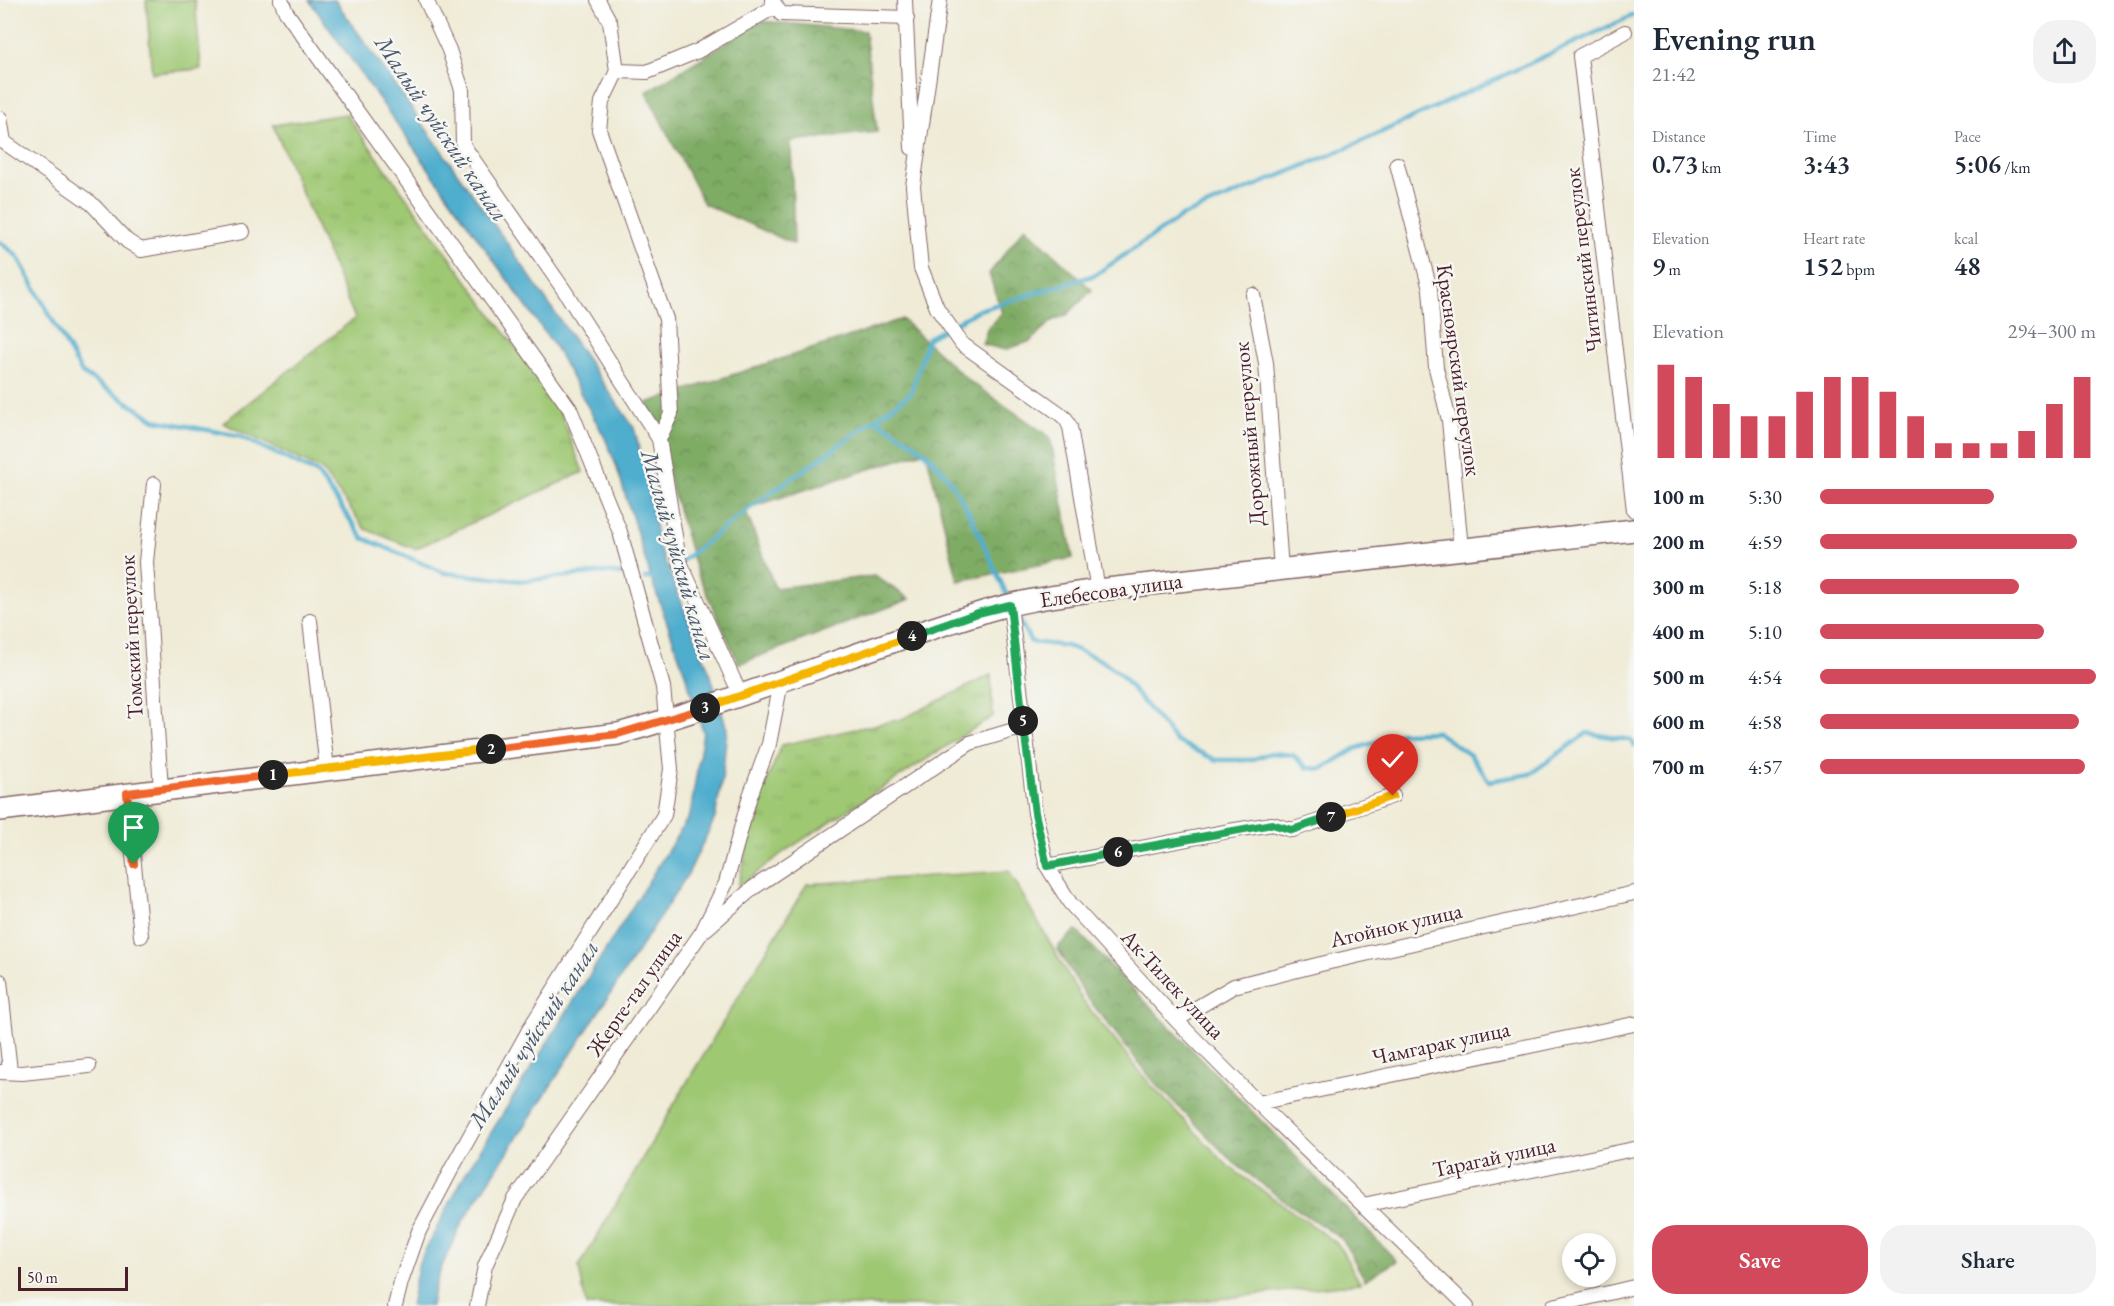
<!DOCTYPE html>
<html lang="en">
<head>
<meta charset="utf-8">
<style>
	body { margin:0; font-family:"EB Garamond",serif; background:#f2f2f3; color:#1f2937; height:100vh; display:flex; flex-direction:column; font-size:22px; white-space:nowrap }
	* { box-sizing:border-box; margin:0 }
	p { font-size:20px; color:#747a83 }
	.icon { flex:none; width:33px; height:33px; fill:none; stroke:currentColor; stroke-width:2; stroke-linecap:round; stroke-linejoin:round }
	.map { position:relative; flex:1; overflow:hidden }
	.sheet { display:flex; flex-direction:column; background:#fff; width:480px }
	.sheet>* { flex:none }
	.buttons { position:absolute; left:1562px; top:1233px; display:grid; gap:12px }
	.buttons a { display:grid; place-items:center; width:54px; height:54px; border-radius:50%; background:#fff; box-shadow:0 3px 9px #0003; font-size:30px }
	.scale { position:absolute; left:18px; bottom:15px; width:110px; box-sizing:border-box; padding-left:6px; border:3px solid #4a1f2b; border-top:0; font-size:16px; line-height:21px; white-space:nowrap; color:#4a1f2b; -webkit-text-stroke:4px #f6f6f2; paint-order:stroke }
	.pin { position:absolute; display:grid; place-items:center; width:51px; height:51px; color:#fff; margin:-62px -26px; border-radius:50% 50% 50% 0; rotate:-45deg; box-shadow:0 0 6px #0007 }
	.pin .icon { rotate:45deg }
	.km { position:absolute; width:30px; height:30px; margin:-15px; border-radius:50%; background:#222; color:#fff; font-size:16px; line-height:30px; text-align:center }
	.round { display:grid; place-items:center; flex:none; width:63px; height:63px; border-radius:24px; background:#f2f2f3 }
	.headline { display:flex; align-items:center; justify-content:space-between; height:102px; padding:0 18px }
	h1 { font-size:33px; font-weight:600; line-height:45px }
	.stats { display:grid; grid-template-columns:repeat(3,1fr); gap:9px; height:102px; padding:6px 18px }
	.stats div { display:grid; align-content:center }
	.stats b { font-size:26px; font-weight:600 }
	.stats small { font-size:16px; font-weight:400 }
	.stats p { font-size:16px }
	.chart { height:168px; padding:12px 18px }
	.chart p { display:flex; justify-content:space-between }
	.chart svg { width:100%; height:108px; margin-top:6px; stroke:#d1495b; stroke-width:6 }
	.primary-button { display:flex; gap:12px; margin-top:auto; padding:12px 18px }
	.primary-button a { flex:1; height:69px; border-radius:24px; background:#d1495b; color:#fff; font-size:24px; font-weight:600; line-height:69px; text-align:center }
	.primary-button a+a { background:#f2f2f3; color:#1f2937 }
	ul { padding:0 18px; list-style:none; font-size:20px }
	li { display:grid; grid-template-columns:96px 72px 1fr; align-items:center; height:45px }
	li i { height:15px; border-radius:8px; background:#d1495b }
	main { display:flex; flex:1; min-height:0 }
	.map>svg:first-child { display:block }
	.grass { fill:url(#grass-tufts); stroke:#74744f; stroke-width:1.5 }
	.forest { fill:url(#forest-crowns); stroke:#646648; stroke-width:1.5 }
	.pitch { fill:#9fc873; stroke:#74744f; stroke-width:1.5 }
	.water { fill:#4faece; stroke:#4c667c; stroke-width:1.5 }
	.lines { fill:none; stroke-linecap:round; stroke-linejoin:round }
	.stream { stroke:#4faece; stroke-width:4.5 }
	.minor-casing { stroke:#846667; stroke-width:16 }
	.primary-casing { stroke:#846667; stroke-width:24 }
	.minor { stroke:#fff; stroke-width:14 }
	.primary { stroke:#fff; stroke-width:21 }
	.split-1-casing { stroke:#fff; stroke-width:12 }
	.split-2-casing { stroke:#fff; stroke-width:12 }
	.split-3-casing { stroke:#fff; stroke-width:12 }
	.split-4-casing { stroke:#fff; stroke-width:12 }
	.split-5-casing { stroke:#fff; stroke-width:12 }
	.split-6-casing { stroke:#fff; stroke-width:12 }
	.split-7-casing { stroke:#fff; stroke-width:12 }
	.split-8-casing { stroke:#fff; stroke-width:12 }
	.split-1 { stroke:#f0652b; stroke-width:8 }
	.split-2 { stroke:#f5b400; stroke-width:8 }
	.split-3 { stroke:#f0652b; stroke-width:8 }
	.split-4 { stroke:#f5b400; stroke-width:8 }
	.split-5 { stroke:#22a559; stroke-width:8 }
	.split-6 { stroke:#22a559; stroke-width:8 }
	.split-7 { stroke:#22a559; stroke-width:8 }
	.split-8 { stroke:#f5b400; stroke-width:8 }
	.labels { text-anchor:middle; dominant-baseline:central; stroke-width:5; stroke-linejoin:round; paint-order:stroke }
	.street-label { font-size:22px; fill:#4a1f2b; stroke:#f6f6f2 }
	.water-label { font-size:24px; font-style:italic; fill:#4c586c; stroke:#f6f6f2 }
</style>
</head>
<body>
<main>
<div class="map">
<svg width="1634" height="1306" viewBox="0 0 1634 1306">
	<defs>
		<pattern id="grass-tufts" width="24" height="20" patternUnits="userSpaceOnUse" patternTransform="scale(1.5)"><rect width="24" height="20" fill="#9fc873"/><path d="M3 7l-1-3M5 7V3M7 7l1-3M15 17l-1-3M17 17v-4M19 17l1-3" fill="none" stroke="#8aab64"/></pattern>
		<pattern id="forest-crowns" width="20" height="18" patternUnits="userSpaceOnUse" patternTransform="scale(1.5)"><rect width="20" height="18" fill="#7fac65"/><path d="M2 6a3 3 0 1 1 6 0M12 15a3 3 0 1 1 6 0" fill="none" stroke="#6a8b53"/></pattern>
	</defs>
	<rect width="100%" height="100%" fill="#f6f6f2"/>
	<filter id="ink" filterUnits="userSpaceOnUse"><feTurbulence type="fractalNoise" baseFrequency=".0167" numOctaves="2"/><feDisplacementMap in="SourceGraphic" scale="12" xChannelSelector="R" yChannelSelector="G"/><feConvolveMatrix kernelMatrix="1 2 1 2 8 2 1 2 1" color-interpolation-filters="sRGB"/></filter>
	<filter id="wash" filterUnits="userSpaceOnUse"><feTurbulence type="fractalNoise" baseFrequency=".008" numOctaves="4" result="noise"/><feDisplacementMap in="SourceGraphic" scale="24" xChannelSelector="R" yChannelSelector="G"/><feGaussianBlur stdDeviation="1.35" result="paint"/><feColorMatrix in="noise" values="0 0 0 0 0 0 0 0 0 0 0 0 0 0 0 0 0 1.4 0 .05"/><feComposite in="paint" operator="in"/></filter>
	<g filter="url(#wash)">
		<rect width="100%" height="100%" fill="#efebd6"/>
		<path class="grass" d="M346 114 558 406 583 472 415 549 365 529 322 470 223 423 355 318 273 125Z
			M991 675 993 716 785 851 738 887 755 809 782 745 902 719Z"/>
		<path class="forest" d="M762 21 865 31 877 132 791 141 794 244 704 204 646 92Z
			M1025 227 1092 290 1068 314 1052 321 1031 341 1005 350 982 344 988 327 1002 313 989 274Z
			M902 319 968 380 1050 437 1073 558 958 581 926 451 745 509 775 588 875 576 910 599 739 664 696 570 647 403Z
			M1076 930 1106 961 1397 1261 1365 1280 1342 1239 1283 1200 1234 1163 1155 1083 1086 996 1057 948Z"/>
		<path class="pitch" d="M146 0H195L201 69 152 73Z
			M1009 871 1083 1001 1150 1084 1228 1166 1338 1244 1360 1283 1155 1306H586L579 1267 693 1072 807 884Z"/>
		<path class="water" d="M309 0H335L507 243 634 428 644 465 659 547 710 673 727 729 722 780 715 818 688 874 463 1221C451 1247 434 1277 431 1306H410L419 1262 465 1174 690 815 703 732 684 670 651 578 616 465 605 438 555 347Z"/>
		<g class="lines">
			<path class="stream" d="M0 242 17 256 82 373 155 420 239 436 317 473 363 538 445 573 523 581 604 572 620 574
				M875 419C892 430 911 440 926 453 967 491 984 550 1009 599
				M664 575 755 504 841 444 911 393 928 338 979 310 1095 275 1182 216 1347 148 1634 15
				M645 578H651
				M1015 612 1031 642 1067 646 1099 659 1118 672 1176 741 1216 760H1251L1271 753 1293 755 1307 768 1322 769 1355 749 1402 733 1437 732 1470 755 1489 781 1530 774 1587 733 1630 740 1634 745"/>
		</g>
	</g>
	<g filter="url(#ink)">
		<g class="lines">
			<g class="minor-casing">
				<path id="minor" d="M281 0 286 12 570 409 620 532 663 687 671 769 664 815 533 1023 452 1168 419 1231 401 1282 395 1306
					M426 0 449 50 462 90 463 145 564 290 659 439 679 560 736 685 739 697
					M598 0 610 22 617 71
					M772 0 781 14 907 18
					M905 0 912 148
					M940 0 913 186 921 268 937 308 962 344 1059 413 1066 419 1070 427 1098 590
					M1625 32 1580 56 1634 510
					M0 118 4 142 91 203 127 241 141 250 242 232
					M1397 164 1430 289 1436 368 1449 420 1461 549
					M1253 295 1266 363 1281 569
					M659 439 671 414 666 319 599 130 602 102 617 71 647 72 698 51 776 6
					M154 484 146 562 161 789
					M1010 605 1035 813 1047 866 1070 903 1176 1020 1258 1103 1467 1306
					M310 621 327 769
					M127 793 141 936
					M1047 866 1229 831 1272 824 1292 830 1393 796
					M706 929 753 888 970 743 1024 727
					M0 981 10 1071
					M1176 1020 1234 986 1321 964 1634 893
					M0 1072 22 1073 89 1066
					M1258 1103 1634 1024
					M1363 1205 1634 1149
					M477 1306 485 1266 515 1199 702 932 726 883 750 796 769 744 781 682
					M1553 1306 1634 1287"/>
			</g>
			<g class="primary-casing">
				<path id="primary" d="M0 810 618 734C740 700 856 651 977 614 1016 601 1057 596 1098 590L1634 530"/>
			</g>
			<use href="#minor" class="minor"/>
			<use href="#primary" class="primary"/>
		</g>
	</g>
	<g class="lines" filter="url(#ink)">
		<g class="split-1-casing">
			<path id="split-1" d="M134 864 127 793 273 775"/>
		</g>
		<g class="split-2-casing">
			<path id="split-2" d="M273 775 491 749"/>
		</g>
		<g class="split-3-casing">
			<path id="split-3" d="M491 749 618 734 705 708"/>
		</g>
		<g class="split-4-casing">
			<path id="split-4" d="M705 708 912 636"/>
		</g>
		<g class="split-5-casing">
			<path id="split-5" d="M912 636 978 613 1010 605 1023 721"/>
		</g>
		<g class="split-6-casing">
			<path id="split-6" d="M1023 721 1035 813 1047 866 1118 852"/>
		</g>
		<g class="split-7-casing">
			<path id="split-7" d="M1118 852 1272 824 1292 830 1331 817"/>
		</g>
		<g class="split-8-casing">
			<path id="split-8" d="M1331 817 1393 796"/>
		</g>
		<use href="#split-1" class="split-1"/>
		<use href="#split-2" class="split-2"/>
		<use href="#split-3" class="split-3"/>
		<use href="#split-4" class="split-4"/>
		<use href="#split-5" class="split-5"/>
		<use href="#split-6" class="split-6"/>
		<use href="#split-7" class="split-7"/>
		<use href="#split-8" class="split-8"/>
	</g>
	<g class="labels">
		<g class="street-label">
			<text transform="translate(1583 260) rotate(-97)">Читинский переулок</text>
			<text transform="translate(1459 370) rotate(82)">Красноярский переулок</text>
			<text transform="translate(1249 434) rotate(-95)">Дорожный переулок</text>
			<text transform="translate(1111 590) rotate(-8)">Елебесова улица</text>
			<text transform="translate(131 637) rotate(-93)">Томский переулок</text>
			<text transform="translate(1396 925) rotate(-13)">Атойнок улица</text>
			<text transform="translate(1173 984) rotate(47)">Ак-Тилек улица</text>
			<text transform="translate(634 993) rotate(-55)">Жерге-тал улица</text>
			<text transform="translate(1441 1043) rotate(-12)">Чамгарак улица</text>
			<text transform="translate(1494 1157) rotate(-12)">Тарагай улица</text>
		</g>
		<g class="water-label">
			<text transform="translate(442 128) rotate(56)">Малый чуйский канал</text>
			<text transform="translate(679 555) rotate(74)">Малый чуйский канал</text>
			<text transform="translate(533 1034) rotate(-57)">Малый чуйский канал</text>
		</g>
	</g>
</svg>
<div class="buttons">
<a><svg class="icon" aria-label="locate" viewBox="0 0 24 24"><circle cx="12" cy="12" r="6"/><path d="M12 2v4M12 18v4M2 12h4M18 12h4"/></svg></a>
</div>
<div class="scale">50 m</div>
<div class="pin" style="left:134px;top:864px;background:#1e9e55"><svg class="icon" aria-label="arrive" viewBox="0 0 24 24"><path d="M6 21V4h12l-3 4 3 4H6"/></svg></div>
<div class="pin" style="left:1393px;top:796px;background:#d93025"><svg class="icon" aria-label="check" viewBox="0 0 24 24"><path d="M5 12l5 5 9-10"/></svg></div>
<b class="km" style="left:273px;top:775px">1</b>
<b class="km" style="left:491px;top:749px">2</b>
<b class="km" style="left:705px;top:708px">3</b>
<b class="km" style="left:912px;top:636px">4</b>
<b class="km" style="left:1023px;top:721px">5</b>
<b class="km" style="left:1118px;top:852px">6</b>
<b class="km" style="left:1331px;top:817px">7</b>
</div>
<section class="sheet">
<div class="headline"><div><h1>Evening run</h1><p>21:42</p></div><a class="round"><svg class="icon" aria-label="share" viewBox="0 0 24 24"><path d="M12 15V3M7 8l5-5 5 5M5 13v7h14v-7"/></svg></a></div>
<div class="stats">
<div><p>Distance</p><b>0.73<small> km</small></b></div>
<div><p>Time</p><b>3:43</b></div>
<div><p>Pace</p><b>5:06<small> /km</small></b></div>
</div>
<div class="stats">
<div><p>Elevation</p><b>9<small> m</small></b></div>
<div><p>Heart rate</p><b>152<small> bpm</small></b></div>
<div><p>kcal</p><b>48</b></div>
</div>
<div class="chart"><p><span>Elevation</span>294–300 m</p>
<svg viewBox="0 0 160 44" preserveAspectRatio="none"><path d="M5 44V6M15 44V11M25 44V22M35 44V27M45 44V27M55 44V17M65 44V11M75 44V11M85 44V17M95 44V27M105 44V38M115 44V38M125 44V38M135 44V33M145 44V22M155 44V11"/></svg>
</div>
<ul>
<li><b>100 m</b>5:30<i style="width:63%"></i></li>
<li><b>200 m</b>4:59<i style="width:93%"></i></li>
<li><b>300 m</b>5:18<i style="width:72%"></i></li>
<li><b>400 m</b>5:10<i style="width:81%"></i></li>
<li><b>500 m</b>4:54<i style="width:100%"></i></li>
<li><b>600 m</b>4:58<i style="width:94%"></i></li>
<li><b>700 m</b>4:57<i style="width:96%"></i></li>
</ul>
<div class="primary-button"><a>Save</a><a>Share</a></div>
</section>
</main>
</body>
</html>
